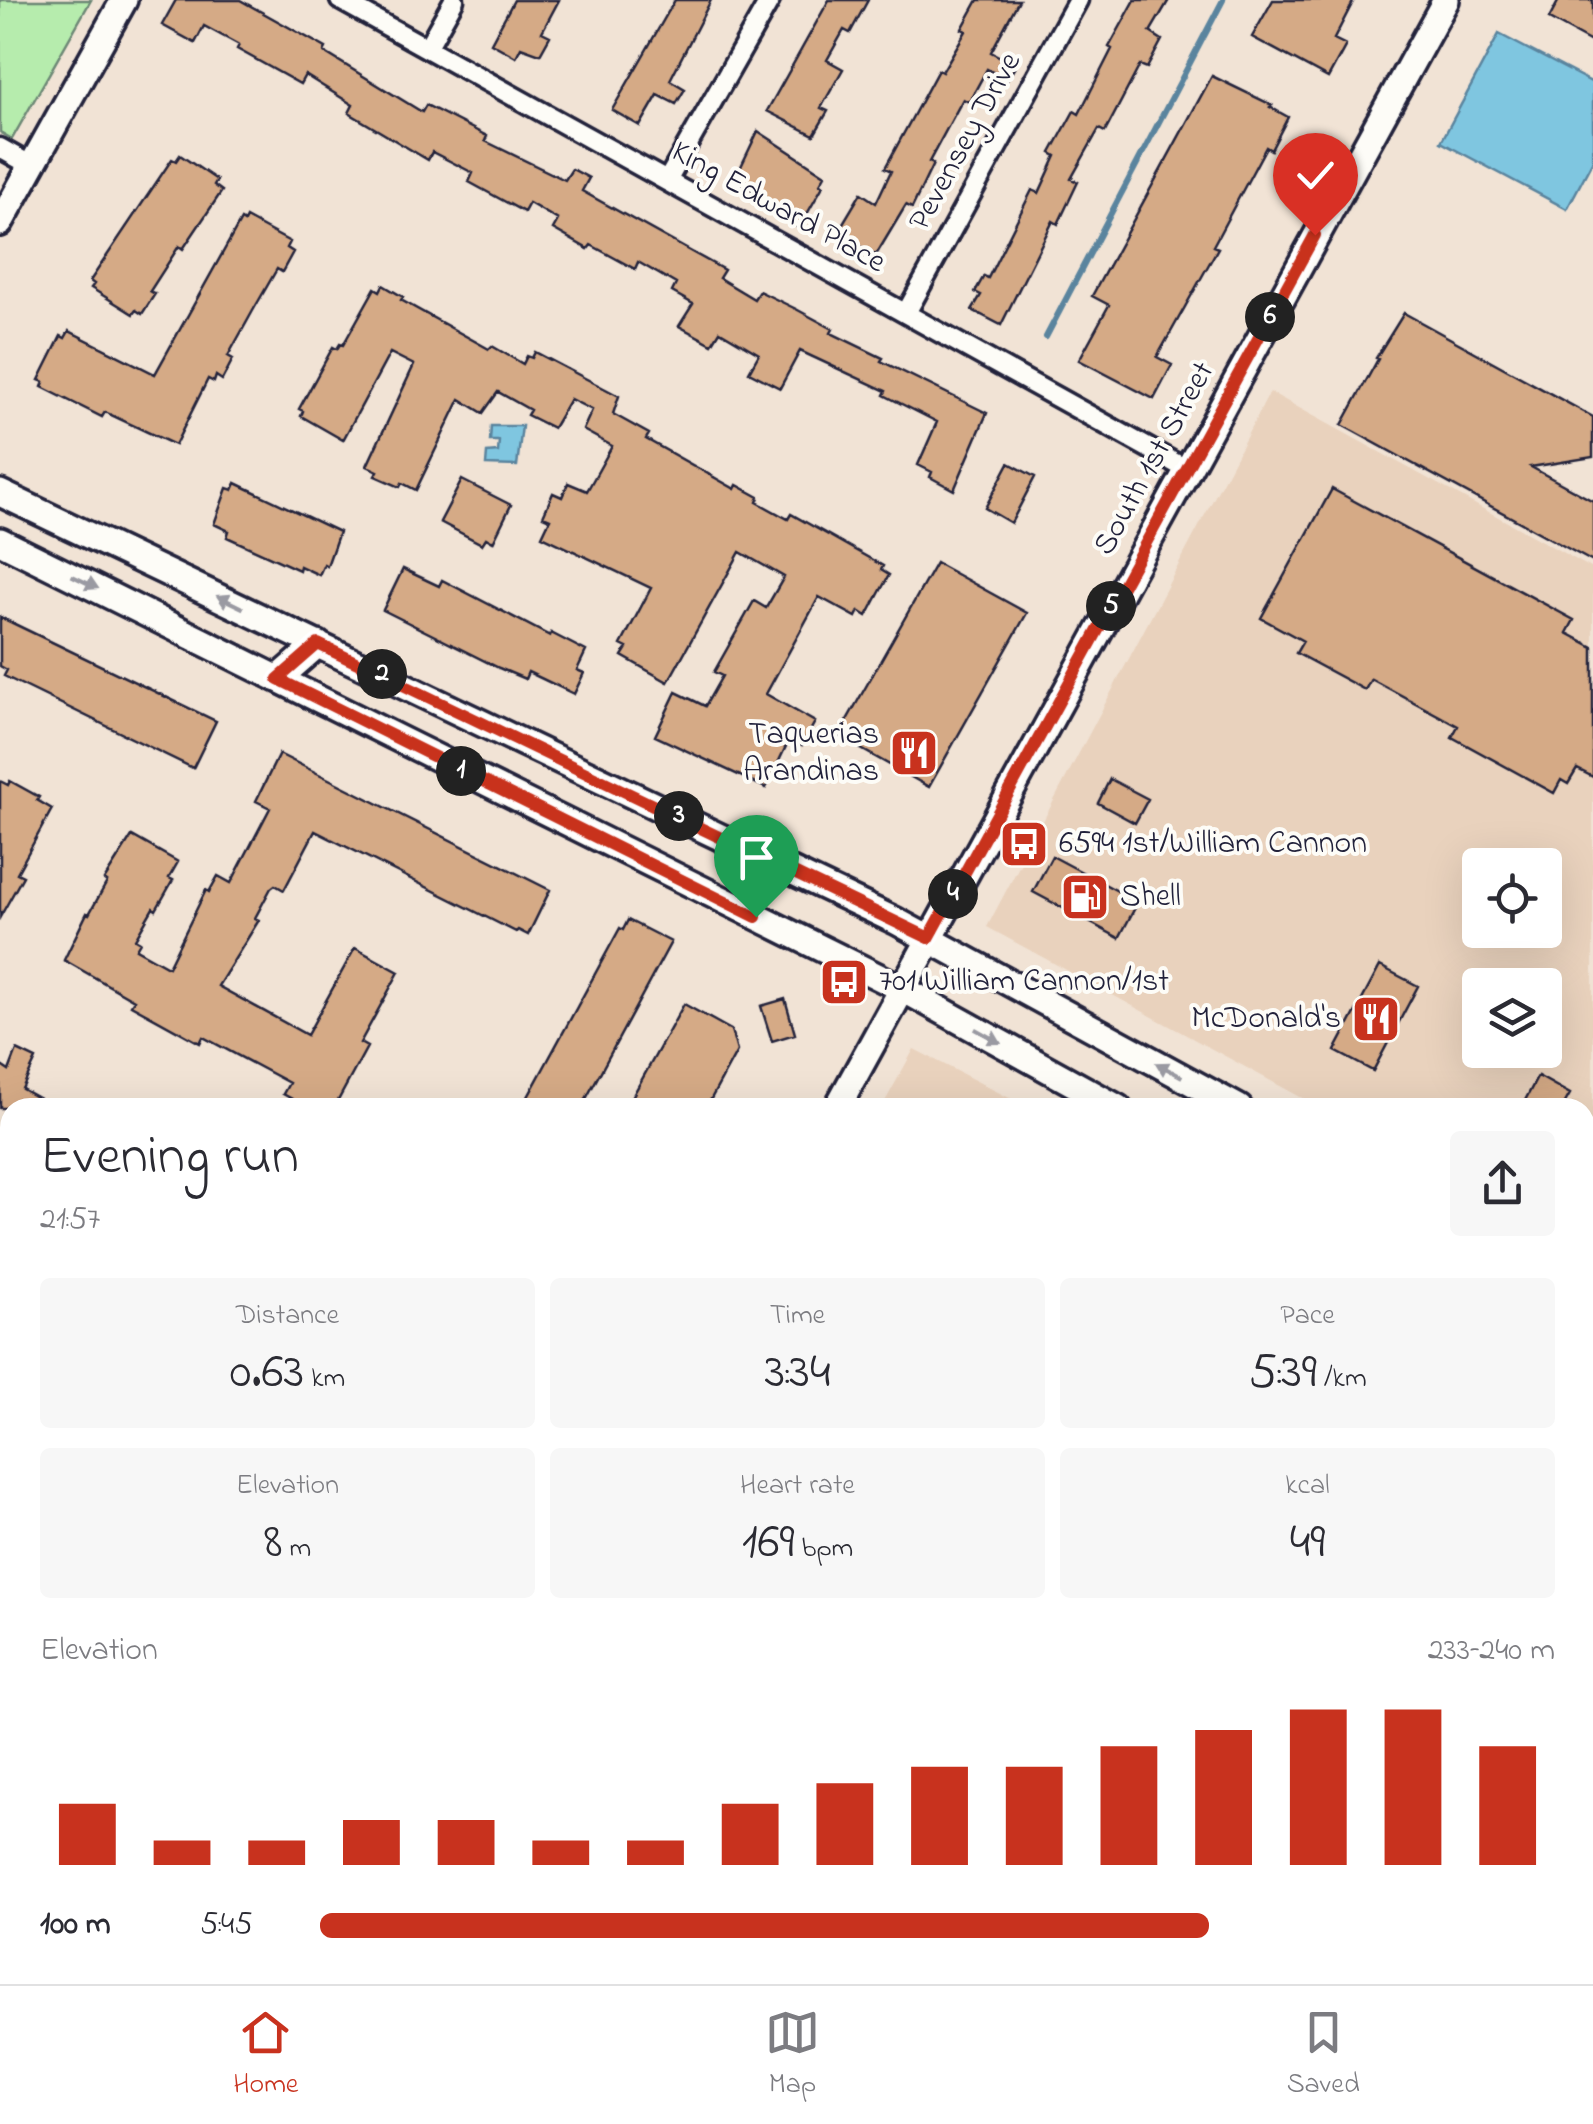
<!DOCTYPE html>
<html lang="en">
<head>
<meta charset="utf-8">
<style>
	body { margin:0; font-family:"Indie Flower",sans-serif; background:#f7f7f7; color:#2b2b33; height:100vh; display:flex; flex-direction:column; font-size:38px; white-space:nowrap }
	* { box-sizing:border-box; margin:0 }
	p { font-size:32px; color:#7c7c81 }
	.icon { flex:none; width:55px; height:55px; fill:none; stroke:currentColor; stroke-width:2; stroke-linecap:round; stroke-linejoin:round }
	.map { position:relative; flex:1; overflow:hidden }
	.drawer { position:absolute; left:0px; top:1098px; width:1595px; height:888px; display:flex; flex-direction:column; background:#fff; border-radius:30px 30px 0 0; box-shadow:0 10px 40px #0002 }
	.drawer>* { flex:none }
	.buttons { position:absolute; left:1462px; top:848px; display:grid; gap:20px }
	.buttons a { display:grid; place-items:center; width:100px; height:100px; border-radius:10px; background:#fff; box-shadow:0 10px 40px #0002; font-size:50px }
	.pin { position:absolute; display:grid; place-items:center; width:85px; height:85px; color:#fff; margin:-102px -42px; border-radius:50% 50% 50% 0; rotate:-45deg; box-shadow:0 0 10px #0007 }
	.pin .icon { rotate:45deg }
	.km { position:absolute; width:50px; height:50px; margin:-25px; border-radius:50%; background:#222; color:#fff; font-size:28px; line-height:50px; text-align:center }
	.round { display:grid; place-items:center; flex:none; width:105px; height:105px; border-radius:10px; background:#f7f7f7 }
	.headline { display:flex; align-items:center; justify-content:space-between; height:170px; padding:0 40px }
	h1 { font-size:55px; font-weight:600; line-height:75px }
	.stats { display:grid; grid-template-columns:repeat(3,1fr); gap:15px; height:170px; padding:10px 40px }
	.stats div { display:grid; align-content:center; border-radius:10px; background:#f7f7f7; text-align:center }
	.stats b { font-size:50px; font-weight:600 }
	.stats small { font-size:28px; font-weight:400 }
	.stats p { font-size:28px }
	.chart { height:280px; padding:20px 40px }
	.chart p { display:flex; justify-content:space-between }
	.chart svg { width:100%; height:180px; margin-top:10px; stroke:#c8321e; stroke-width:6 }
	ul { padding:0 40px; list-style:none; font-size:32px }
	li { display:grid; grid-template-columns:160px 120px 1fr; align-items:center; height:75px }
	li i { height:25px; border-radius:12px; background:#c8321e }
	.menu { display:flex; justify-content:space-around; align-items:center; height:140px; border-top:2px solid #e1e1e2; background:#fff; font-size:28px; color:#7c7c81 }
	.menu a { display:grid; justify-items:center; gap:5px }
	.menu .on { color:#c8321e }
	.map>svg:first-child { display:block }
	.built { fill:#e9d2bd; fill-rule:evenodd }
	.green { fill:#b6ecad; stroke:#6c8774; stroke-width:2.5 }
	.water { fill:#7fc6e0; stroke:#5a849e; stroke-width:2.5 }
	.lines { fill:none; stroke-linecap:round; stroke-linejoin:round }
	.stream { stroke:#5a849e; stroke-width:6 }
	.building { fill:#d5aa86; stroke:#22223b; stroke-width:2.5 }
	.street-casing { stroke:#22223b; stroke-width:25 }
	.secondary-casing { stroke:#22223b; stroke-width:32 }
	.street { stroke:#fdfcf7; stroke-width:18 }
	.secondary { stroke:#fdfcf7; stroke-width:25 }
	.oneway { fill:#9a9aa2 }
	.route-casing { stroke:#fff; stroke-width:20 }
	.route { stroke:#c8321e; stroke-width:12 }
	.labels { text-anchor:middle; dominant-baseline:central; stroke-width:8; stroke-linejoin:round; paint-order:stroke }
	.street-label { font-size:32px; fill:#22223b; stroke:#fdfcf7 }
	.poi-label { font-size:32px; fill:#22223b; stroke:#fdfcf7; text-anchor:start }
</style>
</head>
<body>
<div class="map">
<svg width="1593" height="1984" viewBox="0 0 1593 1984">
	<rect width="100%" height="100%" fill="#f1e3d5"/>
	<filter id="ink" filterUnits="userSpaceOnUse"><feTurbulence type="fractalNoise" baseFrequency=".01" numOctaves="2"/><feDisplacementMap in="SourceGraphic" scale="20" xChannelSelector="R" yChannelSelector="G"/><feConvolveMatrix kernelMatrix="1 2 1 2 8 2 1 2 1" color-interpolation-filters="sRGB"/></filter>
	<g filter="url(#ink)">
		<path class="built" d="M1270 392 1593 569V1264L1585 1259V1108L1319 1107 987 927ZM1480 865H1545V930H1480ZM1480 985H1545V1050H1480Z
			M914 1049 1027 1107H882Z
			M1585 1415 1593 1422V1797L1585 1812Z
			M501 1975H1497L1492 1984H518Z"/>
		<path class="green" d="M0 0H91L12 139 0 132Z"/>
		<path class="water" d="M1499 34 1593 83V160L1567 209 1441 142Z
			M491 426H522L517 466 486 465 487 453 498 452 499 441H490Z"/>
		<g class="lines">
			<path class="stream" d="M1046 337 1223 0
				M180 1984 182 1975"/>
		</g>
		<path class="building" d="M176 0H240L326 48 324 52 422 112 426 105 487 136 485 141 565 180 572 169 589 178 582 191 724 270 719 278 754 299 759 291 796 309 833 329 831 333 883 358 881 361 987 413 954 490 930 477 932 472 918 465 937 422 884 395 886 391 800 351 780 388 749 372 759 354 720 331 712 344 679 326 693 304 672 292 676 284 638 262 635 269 591 245 588 249 553 229 558 220 529 203 524 212 469 182 473 173 432 152 428 160 349 113 353 105 305 75 300 84 237 49 239 45 204 26 195 43 162 25Z
			M514 0H559L542 32 550 36 540 54 521 47 516 57 491 43Z
			M675 0H711L670 80 685 89 676 104 658 95 640 126 612 110Z
			M829 0H868L850 33 844 30 827 60 843 69 821 108 828 111 814 135 767 111Z
			M978 0H1019L991 52 1016 65 1007 80 987 69 969 102 963 99 929 162 933 164 912 208 906 205 876 255 845 238 848 233 840 228 861 193 876 203 891 171 885 168 938 70 942 72 966 31 962 29Z
			M1135 0H1169L1150 32 1162 40 1147 68 1140 65 1105 132 1099 129 1071 179 1078 182 1058 224 1053 221 1001 325 972 310 981 295 975 292 984 276 988 278 1032 190 1039 193 1056 156 1051 153 1074 111 1079 114 1112 49 1109 47Z
			M1273 0H1354L1334 39 1346 45 1328 78 1252 37Z
			M1559 0H1593V43L1549 19Z
			M1212 76 1272 105 1270 107 1288 117 1271 150 1266 147 1213 246 1218 248 1157 357 1172 365 1154 399 1079 360 1109 305 1092 296Z
			M758 131 825 175 820 184 823 186 799 228 777 216 782 208 735 179Z
			M180 155 217 180 214 185 222 191 183 249 179 246 150 291 155 294 142 314 136 310 133 314 91 288 94 284 90 281 172 159 176 161Z
			M246 218 290 242 287 248 293 252 282 272 277 269 254 309 228 356 233 359 222 380 216 376 214 382 208 379 175 445 105 412 102 417 42 387 44 382 39 380 61 336 65 338 69 331 155 374 241 220 244 222Z
			M383 285 403 297 401 300 489 349 492 346 523 364 527 356 532 358 535 352 619 396 613 414 649 434 646 439 735 489 737 485 759 497 757 502 788 519 791 514 883 566 881 570 889 575 867 616 859 611 856 617 819 597 766 694 815 722 802 745 790 738 766 788 655 736 676 692 705 706 722 676 714 672 754 601 766 608 784 577 740 552 668 682 622 656 627 648 621 645 651 588 542 536 550 519 543 516 553 493 562 497 568 483 587 491 612 446 583 430 592 410 570 399 553 428 527 415 530 410 498 392 483 413 460 399 416 490 402 483 400 487 375 476 378 471 367 466 414 365 390 353 343 440 301 416 303 411 299 409 333 347 337 349 340 344 343 345 375 288 380 291Z
			M1404 313 1593 417V457L1531 467 1593 501V562L1342 425 1378 359 1376 358Z
			M1009 463 1035 477 1011 523 985 508Z
			M462 480 511 505 493 542 486 538 482 544 440 522Z
			M236 483 339 532 327 566 324 564 319 575 300 566 299 570 227 537 229 531 214 524 227 488 233 490Z
			M1332 489 1574 620 1567 633 1593 647V777L1577 769 1568 784 1561 780 1554 793 1452 737 1458 726 1371 679 1365 690 1296 653 1303 641 1261 618Z
			M936 563 1027 613 929 787 838 736Z
			M403 569 439 586 442 580 550 636 551 633 586 651 577 670 584 673 574 694 528 672 525 679 499 668 383 610Z
			M0 617 216 721 193 768 4 676 7 670 0 666Z
			M279 754 550 890 528 935 518 930 516 932 315 831 284 890 275 885 271 888 255 918 259 920 218 986 307 1035 355 948 399 972 360 1043 367 1047 334 1108H309L283 1094 289 1083 203 1037 200 1043 131 1005 134 1000 64 960 87 913 89 914 107 882 104 880 132 836 178 862 169 878 173 880 156 910 153 908 135 939 140 942 136 949 168 967 206 890 209 892 218 876 231 883 270 808 256 801Z
			M1110 779 1148 799 1135 823 1098 803Z
			M0 781 8 785 10 781 39 797 37 800 52 809 17 873 23 876 0 917Z
			M1052 856 1138 902 1119 938 1033 892Z
			M628 920 671 942 581 1108H522L620 928 623 930Z
			M1380 966 1418 986 1373 1071 1335 1051Z
			M785 999 795 1034 772 1041 761 1006Z
			M684 1004 731 1030 737 1051 706 1108H626Z
			M17 1050 36 1059 22 1089 56 1108H0V1065L9 1071Z
			M1538 1076 1570 1094 1562 1108H1521Z"/>
		<g class="lines">
			<g class="street-casing">
				<path id="street" d="M340 0 1186 469
					M427 48 454 0
					M0 148 32 166
					M667 181 770 0
					M906 313 1078 0
					M0 1186 10 1192
					M0 1496 10 1501
					M0 1821 10 1827
					M1585 1880 1593 1866
					M38 1975 39 1984
					M442 1975 459 1984
					M1528 1984 1533 1975"/>
			</g>
			<g class="secondary-casing">
				<path id="secondary" d="M0 223 124 0
					M0 493 896 921 1239 1108
					M0 541 903 989 1118 1108
					M278 679 318 644
					M837 1108 1446 0
					M1585 1303 1593 1308
					M1585 1372 1593 1378
					M354 1984 359 1975"/>
			</g>
			<use href="#street" class="street"/>
			<use href="#secondary" class="secondary"/>
		</g>
		<defs><path id="oneway-solid" d="M-6-.8H1V-3.2L6.5 0L1 3.2V.8H-6Z" transform="scale(2.5)"/></defs>
		<g class="oneway">
			<use href="#oneway-solid" transform="translate(85 582) rotate(26)"/>
			<use href="#oneway-solid" transform="translate(230 602) rotate(-154)"/>
			<use href="#oneway-solid" transform="translate(988 1036) rotate(29)"/>
			<use href="#oneway-solid" transform="translate(1169 1070) rotate(-152)"/>
		</g>
	</g>
	<g class="lines" filter="url(#ink)">
		<g class="route-casing">
			<path id="route" d="M756 917 278 679 318 644 929 938 1315 235"/>
		</g>
		<use href="#route" class="route"/>
	</g>
	<defs>
		<g id="restaurant-square" transform="scale(2.5)"><rect x="-9" y="-9" width="18" height="18" rx="4" fill="#c8321e" stroke="#fdfcf7"/><path d="M-5-6h1v4h1v-4h1v4h1v-4h1v5L-1.5 .5V6h-2V.5L-5-1ZM5-6V6H3V1.5H1.5Q1.5-4 5-6Z" fill="#fff"/></g>
		<g id="bus-square" transform="scale(2.5)"><rect x="-9" y="-9" width="18" height="18" rx="4" fill="#c8321e" stroke="#fdfcf7"/><path d="M-5-6H5V4H4V6H2V4H-2V6H-4V4H-5ZM-3.5-4V0h7V-4ZM-3.5 1.2v1.5H-2V1.2ZM2 1.2v1.5H3.5V1.2Z" fill="#fff"/></g>
		<g id="fuel-square" transform="scale(2.5)"><rect x="-9" y="-9" width="18" height="18" rx="4" fill="#c8321e" stroke="#fdfcf7"/><path d="M-5.5-6h7V0h2V4h1.3V-2.5L3-4.5l.8-.8L6-3V5H2.5V1h-1V6h-7ZM-4.2-4.7v3.2H.2V-4.7Z" fill="#fff"/></g>
	</defs>
	<g fill-rule="evenodd">
		<use href="#restaurant-square" x="914" y="753"/>
		<use href="#bus-square" x="1024" y="844"/>
		<use href="#fuel-square" x="1085" y="897"/>
		<use href="#bus-square" x="844" y="982"/>
		<use href="#restaurant-square" x="1376" y="1019"/>
	</g>
	<g class="labels">
		<g class="street-label">
			<text transform="translate(966 142) rotate(-61)">Pevensey Drive</text>
			<text transform="translate(778 208) rotate(29)">King Edward Place</text>
			<text transform="translate(1155 459) rotate(-61)">South 1st Street</text>
		</g>
		<g class="poi-label">
			<text x="879" y="735" text-anchor="end">Taquerias<tspan x="879" dy="37">Arandinas</tspan></text>
			<text x="1059" y="844">6594 1st/William Cannon</text>
			<text x="1120" y="897">Shell</text>
			<text x="879" y="982">701 William Cannon/1st</text>
			<text x="1341" y="1019" text-anchor="end">McDonald's</text>
		</g>
	</g>
</svg>
<div class="buttons">
<a><svg class="icon" aria-label="locate" viewBox="0 0 24 24"><circle cx="12" cy="12" r="6"/><path d="M12 2v4M12 18v4M2 12h4M18 12h4"/></svg></a>
<a><svg class="icon" aria-label="layers" viewBox="0 0 24 24"><path d="M12 4l9 5-9 5-9-5zM3 14l9 5 9-5"/></svg></a>
</div>
<div class="pin" style="left:756px;top:917px;background:#1e9e55"><svg class="icon" aria-label="arrive" viewBox="0 0 24 24"><path d="M6 21V4h12l-3 4 3 4H6"/></svg></div>
<div class="pin" style="left:1315px;top:235px;background:#d93025"><svg class="icon" aria-label="check" viewBox="0 0 24 24"><path d="M5 12l5 5 9-10"/></svg></div>
<b class="km" style="left:461px;top:771px">1</b>
<b class="km" style="left:382px;top:674px">2</b>
<b class="km" style="left:679px;top:816px">3</b>
<b class="km" style="left:953px;top:894px">4</b>
<b class="km" style="left:1111px;top:606px">5</b>
<b class="km" style="left:1270px;top:317px">6</b>
<section class="drawer">
<div class="headline"><div><h1>Evening run</h1><p>21:57</p></div><a class="round"><svg class="icon" aria-label="share" viewBox="0 0 24 24"><path d="M12 15V3M7 8l5-5 5 5M5 13v7h14v-7"/></svg></a></div>
<div class="stats">
<div><p>Distance</p><b>0.63<small> km</small></b></div>
<div><p>Time</p><b>3:34</b></div>
<div><p>Pace</p><b>5:39<small> /km</small></b></div>
</div>
<div class="stats">
<div><p>Elevation</p><b>8<small> m</small></b></div>
<div><p>Heart rate</p><b>169<small> bpm</small></b></div>
<div><p>kcal</p><b>49</b></div>
</div>
<div class="chart"><p><span>Elevation</span>233–240 m</p>
<svg viewBox="0 0 160 44" preserveAspectRatio="none"><path d="M5 44V29M15 44V38M25 44V38M35 44V33M45 44V33M55 44V38M65 44V38M75 44V29M85 44V24M95 44V20M105 44V20M115 44V15M125 44V11M135 44V6M145 44V6M155 44V15"/></svg>
</div>
<ul>
<li><b>100 m</b>5:45<i style="width:72%"></i></li>
</ul>
</section>
</div>
<nav class="menu">
<a class="on"><svg class="icon" aria-label="home" viewBox="0 0 24 24"><path d="M3 11l9-7 9 7M6 9v11h12V9"/></svg>Home</a>
<a><svg class="icon" aria-label="map" viewBox="0 0 24 24"><path d="M3 6l6-2 6 2 6-2v14l-6 2-6-2-6 2zM9 4v14M15 6v14"/></svg>Map</a>
<a><svg class="icon" aria-label="saved" viewBox="0 0 24 24"><path d="M7 4h10v16l-5-4-5 4z"/></svg>Saved</a>
</nav>
</body>
</html>
